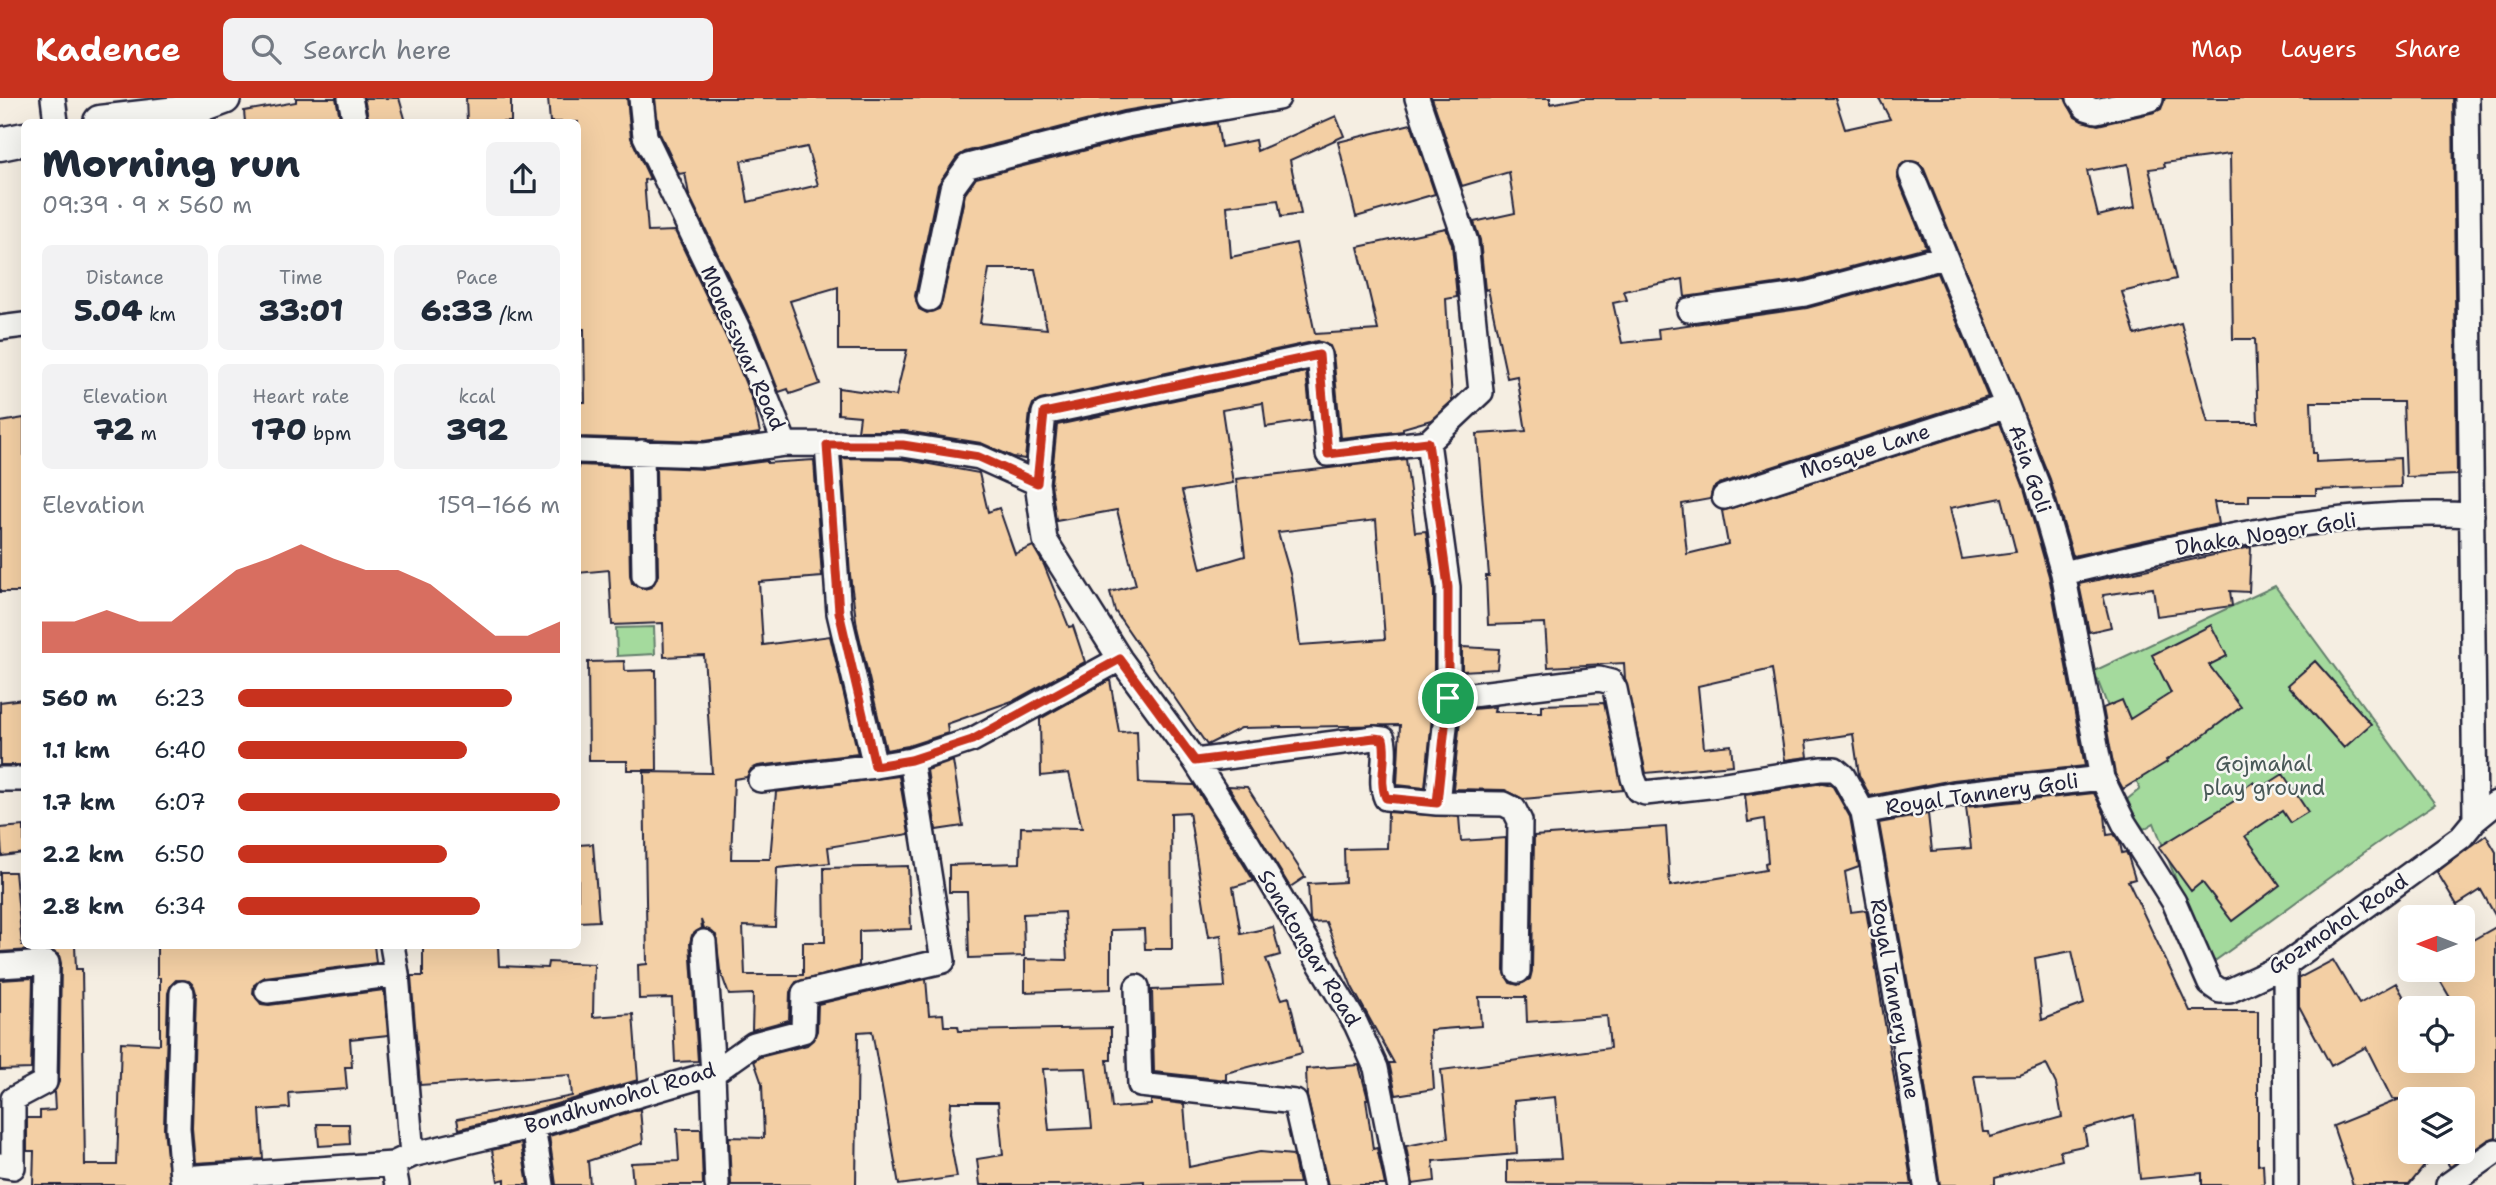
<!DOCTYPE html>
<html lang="en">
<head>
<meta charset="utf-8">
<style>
	body { margin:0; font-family:"Shantell Sans",sans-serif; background:#f2f2f3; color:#1f2937; height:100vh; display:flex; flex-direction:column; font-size:26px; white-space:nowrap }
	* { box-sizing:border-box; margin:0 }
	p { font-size:23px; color:#747a83 }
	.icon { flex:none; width:38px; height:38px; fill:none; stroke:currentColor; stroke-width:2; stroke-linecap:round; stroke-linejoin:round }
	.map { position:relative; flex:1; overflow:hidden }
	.panel { position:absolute; left:21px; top:21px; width:560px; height:830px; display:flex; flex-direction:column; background:#fff; border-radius:10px; box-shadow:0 7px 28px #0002 }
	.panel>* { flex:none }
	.needle { width:46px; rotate:270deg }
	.fabs { position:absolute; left:2398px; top:807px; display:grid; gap:14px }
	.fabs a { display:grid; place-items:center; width:77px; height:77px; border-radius:10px; background:#fff; box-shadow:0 7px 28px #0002; font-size:35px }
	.pin { position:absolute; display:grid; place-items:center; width:60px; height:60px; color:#fff; margin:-30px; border:4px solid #fff; border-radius:50%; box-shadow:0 2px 7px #0007 }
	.round { display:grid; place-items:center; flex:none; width:74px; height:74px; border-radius:10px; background:#f2f2f3 }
	.summary { display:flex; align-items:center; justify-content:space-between; height:119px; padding:0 21px }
	h1 { font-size:38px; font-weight:800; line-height:52px }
	.metrics { display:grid; grid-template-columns:repeat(3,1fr); gap:10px; height:119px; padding:7px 21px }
	.metrics div { display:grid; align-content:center; border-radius:10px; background:#f2f2f3; text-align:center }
	.metrics b { font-size:30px; font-weight:800 }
	.metrics small { font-size:19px; font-weight:400 }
	.metrics p { font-size:19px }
	.chart { height:196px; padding:14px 21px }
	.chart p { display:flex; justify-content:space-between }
	.chart svg { width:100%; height:126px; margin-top:7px; fill:#c8321e; opacity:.7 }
	ul { padding:0 21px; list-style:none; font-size:23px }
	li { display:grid; grid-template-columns:112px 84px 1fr; align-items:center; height:52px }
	li i { height:18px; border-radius:9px; background:#c8321e }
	header { display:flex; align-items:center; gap:42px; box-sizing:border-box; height:98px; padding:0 35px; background:#c8321e; color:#fff }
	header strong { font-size:33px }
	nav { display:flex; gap:38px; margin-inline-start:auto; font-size:24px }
	.search { width:490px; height:63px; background:#f2f2f3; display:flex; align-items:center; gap:18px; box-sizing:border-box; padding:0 24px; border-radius:10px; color:#747a83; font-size:26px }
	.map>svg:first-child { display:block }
	.green { fill:#a4da9d; stroke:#637e6c; stroke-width:2 }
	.building { fill:#f3cfa4; stroke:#22223b; stroke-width:2; fill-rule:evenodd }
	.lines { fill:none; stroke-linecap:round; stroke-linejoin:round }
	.street-casing { stroke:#22223b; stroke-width:28 }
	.secondary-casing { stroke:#22223b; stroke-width:37 }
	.street { stroke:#f6f6f2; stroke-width:23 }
	.secondary { stroke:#f6f6f2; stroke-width:32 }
	.route-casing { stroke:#fff; stroke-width:14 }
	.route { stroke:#c8321e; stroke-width:9 }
	.labels { text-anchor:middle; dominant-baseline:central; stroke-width:5; stroke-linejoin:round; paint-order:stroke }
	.street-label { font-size:21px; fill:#22223b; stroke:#f6f6f2 }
	.park-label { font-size:21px; fill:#495958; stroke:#f6f6f2 }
</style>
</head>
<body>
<header>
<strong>Kadence</strong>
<div class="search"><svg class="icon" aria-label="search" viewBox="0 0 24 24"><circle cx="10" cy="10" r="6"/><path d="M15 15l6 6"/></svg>Search here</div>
<nav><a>Map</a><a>Layers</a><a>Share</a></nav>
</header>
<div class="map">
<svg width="2496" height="1087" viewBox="0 0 2496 1087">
	<rect width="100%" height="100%" fill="#f5eee2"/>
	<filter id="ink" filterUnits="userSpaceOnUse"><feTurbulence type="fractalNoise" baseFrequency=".0143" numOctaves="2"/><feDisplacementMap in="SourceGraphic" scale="14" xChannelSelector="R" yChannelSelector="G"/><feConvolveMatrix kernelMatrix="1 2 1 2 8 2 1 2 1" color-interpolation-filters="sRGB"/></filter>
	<g filter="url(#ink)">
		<path class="green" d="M2275 488 2435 706C2357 756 2285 814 2209 867L2154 725 2144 731 2124 704 2140 691 2094 573Z
			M654 529 655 556 617 558 616 530Z"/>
		<path class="building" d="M296 0H336L341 24H245L244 13 296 4Z
			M364 0H399L406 24H369Z
			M466 0H511V24H467Z
			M548 0H627L631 40 650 81 644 82 648 134 675 133 730 247 753 304 760 335 704 343 578 339V304H585L584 231H578V24H550Z
			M655 0H1170L1171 5 1124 13 965 54 957 59 938 87 915 198 919 211 927 215 939 211 942 204 965 96 976 80 1130 41 1217 25 1221 49 1255 42 1257 53 1336 18 1344 38 1290 62 1301 116 1281 119 1278 102 1227 108 1231 159 1296 145 1315 236 1378 232 1358 149 1446 130 1452 147 1457 199 1446 201 1452 303 1431 322 1403 330V333L1341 340 1333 255 1330 248 1317 243 1040 302 1033 306 1030 314 1025 361 1013 359 981 345 905 333H858L860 318 838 316V290L896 298 907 252H838V189L790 203 820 286 790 296 788 291 779 294 756 235 689 97 685 75 679 76 659 34ZM807 49 818 87 748 104 741 63ZM989 171H1035L1047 231 980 225Z
			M1432 0H1550V6L1583 0H1835L1845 31 1890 21 1879 0H2065L2075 19 2082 23 2098 27 2155 14 2161 11 2165 0H2453L2457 377 2406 379 2403 304H2311L2313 355H2316V364L2400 360 2401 389 2316 392V397H2249V404H2214L2218 426 2073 458 2050 381 1924 71 1919 65 1906 63 1900 68 1898 81 1926 149 1802 182 1685 199 1683 181 1624 193 1627 202 1613 205 1622 245 1659 241 1658 231 1807 210 1937 175 1988 299 1719 386 1713 390 1710 401 1682 406 1687 456 1728 446 1722 413 1999 325 2024 390 2049 478 2085 668 1953 682 1870 698 1859 677 1853 636 1806 643 1808 659 1785 662 1772 571 1698 588 1704 650 1731 647 1733 667 1646 675 1625 581 1624 565 1548 569 1545 525 1488 527 1486 478H1489L1477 336 1526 333 1517 278 1507 280 1488 191 1485 192 1480 142 1474 124 1515 115 1509 74 1462 88ZM2230 56 2233 241H2255L2258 325H2208L2181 225 2135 237 2122 194 2176 181 2149 71 2165 69 2164 65ZM2128 66 2135 109 2098 118 2087 73ZM2002 400 2016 454 1962 461 1950 410Z
			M1411 26 1435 96 1356 119 1338 44Z
			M1306 274 1311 322 1266 329 1263 305 1222 312 1233 385 1182 393 1201 471 1245 458 1236 381 1406 361 1415 434 1426 433 1434 490V599L1425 690 1397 687 1400 627 1241 630 1207 647 1115 513 1110 494 1136 487 1117 412 1056 423 1051 385 1057 327ZM1376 422 1385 541 1300 547 1291 479 1278 434Z
			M24 320V494H0V324Z
			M842 360 902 361 979 375 988 414 999 410 1015 456 1033 448 1044 467 1069 529 1073 528 1085 564 1015 602 947 626 948 635 908 648 886 652 857 529 850 477Z
			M814 362 822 479 759 484 763 547 830 538 858 656 758 668 751 671 747 679 734 681 731 761H770L776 694 899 678 909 736 828 749 830 765 777 770 775 829 743 828 745 877H803V844H825L824 770 908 768 911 831 859 833V868L796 884 790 894 789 922 752 932 753 896 729 897 720 872 716 837 704 830 701 822 702 830 692 837 690 845 698 963 675 964 672 900 639 901 638 867 647 866 644 674 712 675 704 557 664 559 663 525 612 527 609 472 578 475V367L628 369 630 477 632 485 644 491 652 489 658 477 656 369 705 371 767 363V365Z
			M2251 449 2249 494 2230 493 2232 508 2157 518 2153 490 2103 497 2111 529 2089 534 2079 486Z
			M2211 527 2227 558 2209 567 2241 609 2199 641 2166 662 2167 664 2123 691 2115 676 2103 610 2122 602 2130 621 2171 595 2152 557Z
			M1462 549 1499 551 1497 571 1462 573Z
			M624 563 625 573 656 572 657 672H627V663H589L588 564Z
			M2315 563 2371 626 2344 650 2288 587Z
			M1110 582 1119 634 1137 633 1139 685 1194 687 1254 783 1233 789 1241 836 1273 829 1280 857 1266 861 1282 901 1289 899 1302 955 1226 975V982L1154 974 1152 892 1225 889 1221 837 1209 839 1189 714 1171 715 1172 851H1145L1144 831 1111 832V891L1025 894V861L1067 862 1064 814 1023 816 1024 858 969 860 967 794H949V767L1020 765 1021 729 1082 730 1069 675 1041 678 1040 621Z
			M24 601V667H0V604Z
			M1604 605 1623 692 1523 701 1505 692 1453 691 1461 612 1495 609 1494 614H1542V607Z
			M953 663 963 728 936 732 927 672Z
			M2283 676 2308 714 2290 725 2282 713 2245 738 2280 787 2232 823 2202 784 2191 793 2159 749 2239 700 2236 696 2253 684 2258 692Z
			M1823 685 1832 687 1850 719 1859 769 1845 774 1851 814 1866 812 1912 1087 1507 1085V1063L1561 1061 1555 999 1514 1003 1517 1056 1433 1063 1435 1083 1413 1086 1406 1048 1448 1040 1441 972 1610 950 1607 918 1527 924 1526 899H1479L1481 928 1430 932 1434 991 1396 997 1389 965H1394L1352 889 1326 824 1312 825 1310 821 1308 786 1345 784 1344 751 1387 750 1388 714 1459 719 1461 743 1506 740 1504 873 1510 885 1518 887 1530 881 1532 873 1534 738 1666 729 1670 788 1766 772 1765 765 1768 764 1764 721 1748 724 1745 697Z
			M1228 688 1247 689 1305 779 1290 789Z
			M2094 695 2105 717 2107 737 2114 736 2120 745 2122 755 2126 754 2128 758 2135 781 2128 783 2190 913H2258V1067L2263 1066 2264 1087H2202V1075L2140 1081 2134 1017 2084 1031 2087 1047 2060 1053 2062 1062 1995 1080V1087H1940L1918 942 1879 725 1928 716 1932 753 1971 750 1966 709ZM2072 853 2084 906 2042 922 2035 860ZM2046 966 2056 986 2062 1019 1990 1039 1989 1034H1983L1974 978 2020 977Z
			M24 728V755L2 758 0 730Z
			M2486 737 2496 754V819L2481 792 2457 807 2437 774Z
			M593 746 599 823 578 824V747Z
			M0 774H15L22 847H75L76 871H82L85 1067H117L121 944 160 946V880H157V847H374L376 865 265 879 254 887 253 895 261 906 269 907 384 892 388 937 350 941 352 969H345L347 991 289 995 290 1010 260 1012 263 1061 195 1065 192 1030 196 895 194 888 189 883 176 882 171 887 168 895 164 1030 170 1087H33L34 1053H27V1020H40V1013L55 1012 54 994 59 984 61 865 59 857 47 851 0 854Z
			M2496 829V1039L2488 1042 2450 1069 2441 1054H2462V1001H2402L2410 1024V1054H2436L2409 1087H2353L2333 1028 2400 1001H2392L2366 949 2331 968 2299 908V880L2333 862 2359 906 2396 885 2410 910V962H2462V910H2456L2434 872H2462V848Z
			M423 847H498L499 868 547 870 548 864 594 866 593 919 633 916 638 982 529 1014 459 1031 457 1021 572 998 570 977 420 987 411 878H423Z
			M33 880 31 971 0 972V882Z
			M926 881 929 917 943 916 944 928H958L959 933 1111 930V962H1107L1112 1010 1151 1007V1002L1184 1006 1189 1069 1260 1054 1293 1057 1299 1085 1144 1087V1083L1065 1087H980L977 1061 1003 1057 998 1004H951L949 1036 957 1079 899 1087 872 933 858 934 856 1087H731L729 1039 764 1040 762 986 754 963 760 959 807 947 813 942 817 933 818 906ZM1086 970 1092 1030 1049 1032 1043 971Z
			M1359 967 1368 1001H1366L1373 1051 1377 1050 1385 1087H1328L1307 998 1306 971Z
			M640 1011 643 1045 588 1063 590 1087H556L549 1038Z
			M317 1026H349L350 1046 319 1048Z
			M677 1031H701L703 1087H633L631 1065 679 1063Z
			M521 1045 528 1087H505V1081L498 1083 492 1052Z"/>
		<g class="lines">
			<g class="street-casing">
				<path id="street" d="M53 0 56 24
					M350 0 355 24
					M641 0 645 38 743 241 785 346
					M1417 0 1466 144 1481 294 1428 344
					M2079 0 2086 10 2096 13 2151 1
					M2467 0 2475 722
					M1911 76 2007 308 2037 386 2063 475 2102 680 2124 725 2174 804 2210 886 2220 893H2229L2285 867 2461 739 2475 722 2496 705
					M929 201 952 90 968 68 1127 27 1278 0
					M1689 212 1805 196 1944 159
					M0 230 24 227
					M1428 344 1448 489V600L1437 705
					M827 347 839 515 875 668
					M578 353 705 357 785 346 903 347 979 359 1037 385 1045 442 1120 561 1195 663 1247 744 1356 926 1376 970 1399 1087
					M642 354 644 477
					M1037 385 1044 315 1319 257 1328 356 1428 344
					M1724 399 2007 308
					M2063 475C2198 444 2333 410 2472 417
					M1448 600 1599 581 1611 584 1615 591 1633 680 1638 692 1645 695 1718 687 1821 671H1835L1843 678 1863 714 1904 944 1926 1087
					M1195 663 1374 640 1383 641C1388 661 1378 682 1386 700L1437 705 1504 706 1514 711 1520 723 1518 873
					M0 681H24
					M760 682 875 668 911 662 972 642 1120 561
					M1863 714 1955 696 2102 680
					M704 844 713 975 717 1087
					M392 847 397 876 412 1057
					M2285 867 2286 1087
					M0 868 47 865 45 984 13 1001V1069L0 1067
					M1137 889 1140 987 1295 1004 1314 1087
					M267 893 397 876
					M182 895 178 1030 182 1080
					M533 1028 542 1087
					M393 1066 397 1087
					M185 1087 182 1080 393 1066 412 1057 533 1028 713 975 754 946 803 933 804 895 943 863 911 662
					M2448 1087 2496 1053"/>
			</g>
			<g class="secondary-casing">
				<path id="secondary" d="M100 24 186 14 224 0
					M0 46 24 41"/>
			</g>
			<use href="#street" class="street"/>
			<use href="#secondary" class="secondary"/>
		</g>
	</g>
	<g class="lines" filter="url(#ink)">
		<g class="route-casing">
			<path id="route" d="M1319 257 1328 356 1428 344 1448 489V600L1437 705 1386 700C1378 682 1388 660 1383 641L1374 640 1195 663 1120 561 972 642 911 662 875 668 839 514 827 347H903L979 359 1037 385 1044 315Z"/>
		</g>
		<use href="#route" class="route"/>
	</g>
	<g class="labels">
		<g class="street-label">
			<text transform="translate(743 250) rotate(66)">Monesswar Road</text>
			<text transform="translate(1865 353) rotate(-18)">Mosque Lane</text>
			<text transform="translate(2030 371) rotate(71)">Asia Goli</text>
			<text transform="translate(2266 436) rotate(-9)">Dhaka Nogor Goli</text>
			<text transform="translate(1982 696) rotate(-8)">Royal Tannery Goli</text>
			<text transform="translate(2338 826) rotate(-34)">Gozmohol Road</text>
			<text transform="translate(1309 850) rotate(59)">Sonatongar Road</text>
			<text transform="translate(1895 901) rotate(80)">Royal Tannery Lane</text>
			<text transform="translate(620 1000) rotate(-17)">Bondhumohol Road</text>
		</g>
		<g class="park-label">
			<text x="2264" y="666">Gojmahal<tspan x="2264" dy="24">play ground</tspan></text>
		</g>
	</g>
</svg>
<div class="fabs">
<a><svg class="needle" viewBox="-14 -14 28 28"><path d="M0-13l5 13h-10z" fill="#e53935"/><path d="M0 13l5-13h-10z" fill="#747a83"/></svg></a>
<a><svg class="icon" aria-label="locate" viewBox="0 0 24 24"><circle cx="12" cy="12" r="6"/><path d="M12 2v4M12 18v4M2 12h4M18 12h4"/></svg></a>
<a><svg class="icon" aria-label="layers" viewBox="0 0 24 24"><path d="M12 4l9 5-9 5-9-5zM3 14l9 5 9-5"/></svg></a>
</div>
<div class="pin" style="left:1448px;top:600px;background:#1e9e55"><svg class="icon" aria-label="arrive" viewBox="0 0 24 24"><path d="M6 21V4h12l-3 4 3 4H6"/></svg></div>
<section class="panel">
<div class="summary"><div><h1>Morning run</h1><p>09:39 · 9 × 560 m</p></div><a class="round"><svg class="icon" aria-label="share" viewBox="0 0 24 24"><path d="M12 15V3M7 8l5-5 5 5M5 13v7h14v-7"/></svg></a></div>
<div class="metrics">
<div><p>Distance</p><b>5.04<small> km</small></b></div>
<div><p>Time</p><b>33:01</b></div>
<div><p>Pace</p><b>6:33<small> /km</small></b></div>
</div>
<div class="metrics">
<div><p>Elevation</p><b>72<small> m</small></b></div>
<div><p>Heart rate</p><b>170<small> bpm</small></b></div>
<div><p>kcal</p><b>392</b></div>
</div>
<div class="chart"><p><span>Elevation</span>159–166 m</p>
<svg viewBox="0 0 160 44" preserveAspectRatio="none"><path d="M0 44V33L10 33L20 29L30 33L40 33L50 24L60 15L70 11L80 6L90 11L100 15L110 15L120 20L130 29L140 38L150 38L160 33V44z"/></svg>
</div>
<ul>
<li><b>560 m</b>6:23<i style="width:85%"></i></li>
<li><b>1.1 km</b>6:40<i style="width:71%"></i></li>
<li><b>1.7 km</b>6:07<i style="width:100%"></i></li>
<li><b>2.2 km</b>6:50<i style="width:65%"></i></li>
<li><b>2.8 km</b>6:34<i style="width:75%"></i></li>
</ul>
</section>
</div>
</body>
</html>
